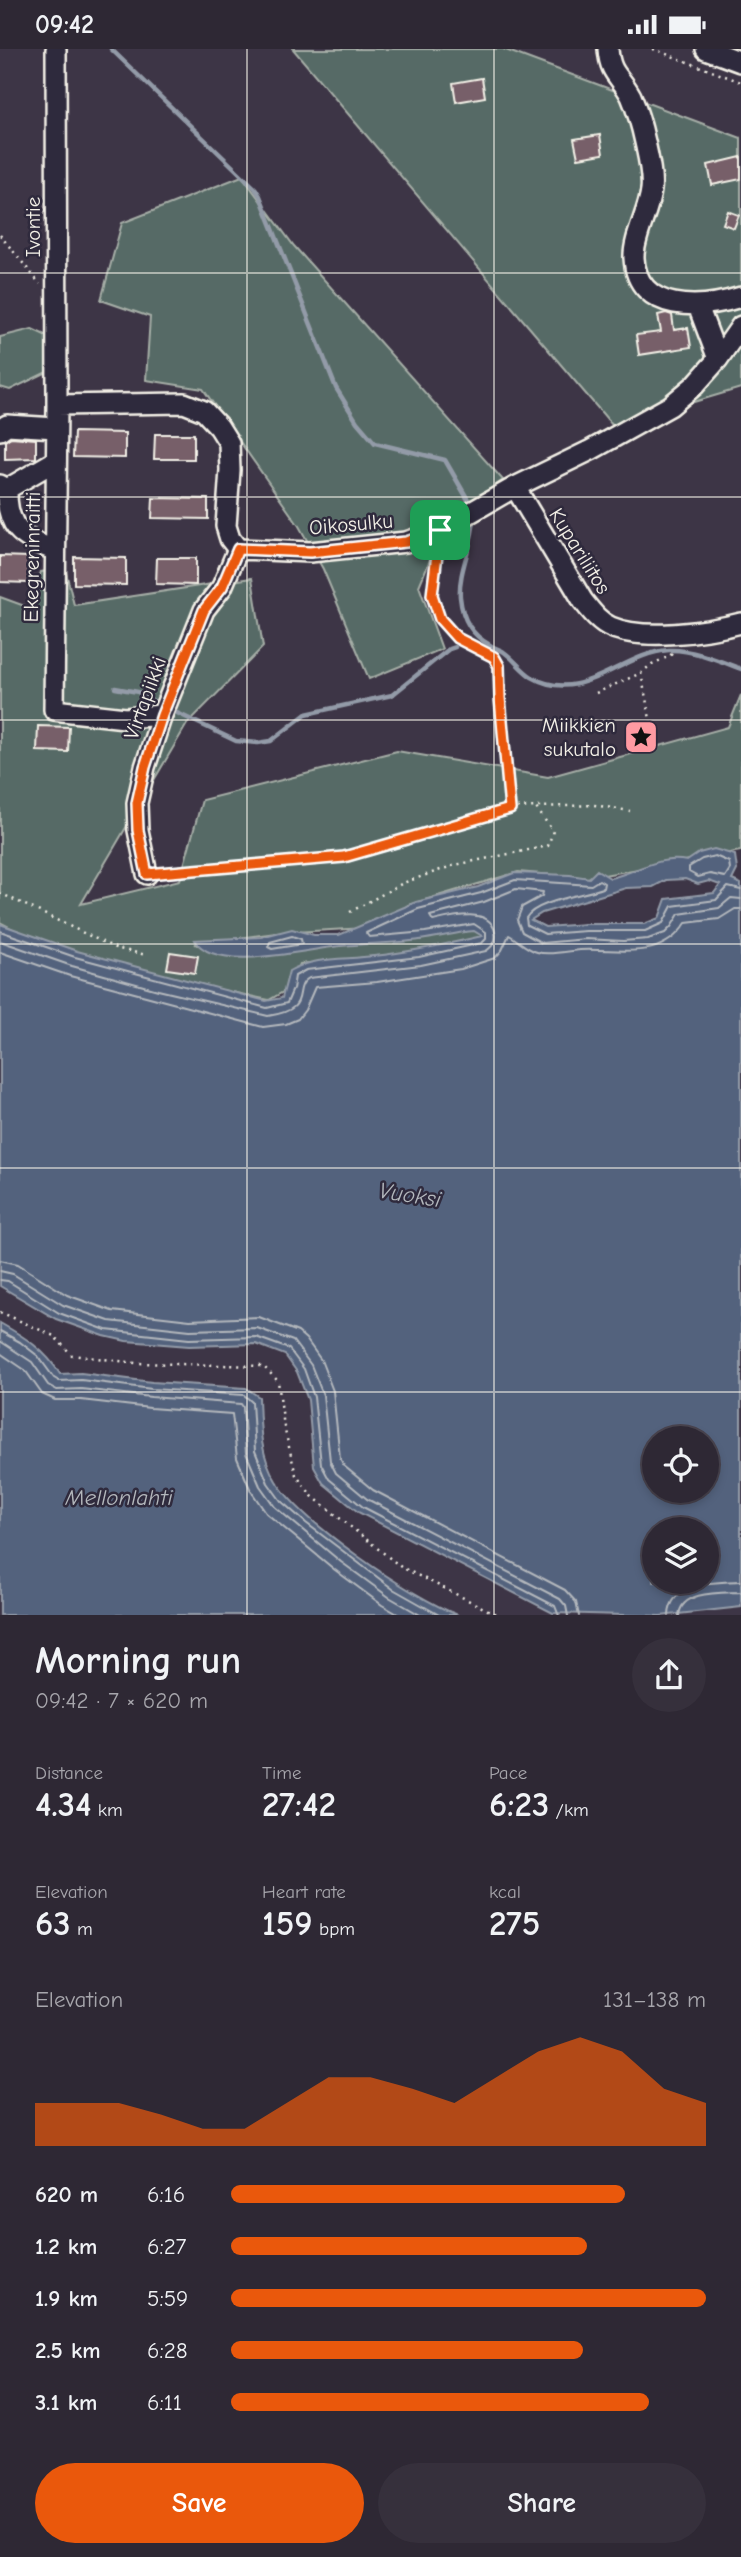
<!DOCTYPE html>
<html lang="en">
<head>
<meta charset="utf-8">
<style>
	body { margin:0; font-family:"Comic Neue",sans-serif; background:#36303c; color:#f1f3f6; height:100vh; display:flex; flex-direction:column; font-size:26px; white-space:nowrap }
	* { box-sizing:border-box; margin:0 }
	p { font-size:23px; color:#a7a6ac }
	.icon { flex:none; width:38px; height:38px; fill:none; stroke:currentColor; stroke-width:2; stroke-linecap:round; stroke-linejoin:round }
	.map { position:relative; height:1566px; overflow:hidden }
	.sheet { display:flex; flex-direction:column; background:#2e2834; flex:1 }
	.sheet>* { flex:none }
	.buttons { position:absolute; left:642px; top:1377px; display:grid; gap:14px }
	.buttons a { display:grid; place-items:center; width:77px; height:77px; border-radius:50%; background:#2e2834; box-shadow:0 4px 10px #0003,0 0 0 2px #49444f; font-size:35px }
	.pin { position:absolute; display:grid; place-items:center; width:60px; height:60px; color:#fff; margin:-30px; border-radius:14px; box-shadow:0 4px 10px #0006 }
	.round { display:grid; place-items:center; flex:none; width:74px; height:74px; border-radius:37px; background:#36303c }
	.overview { display:flex; align-items:center; justify-content:space-between; height:119px; padding:0 35px }
	h1 { font-size:38px; font-weight:800; line-height:52px }
	.figures { display:grid; grid-template-columns:repeat(3,1fr); gap:10px; height:119px; padding:7px 35px }
	.figures div { display:grid; align-content:center }
	.figures b { font-size:35px; font-weight:800 }
	.figures small { font-size:19px; font-weight:400 }
	.figures p { font-size:19px }
	.chart { height:196px; padding:14px 35px }
	.chart p { display:flex; justify-content:space-between }
	.chart svg { width:100%; height:126px; margin-top:7px; fill:#ea580c; opacity:.7 }
	.cta { display:flex; gap:14px; margin-top:auto; padding:14px 35px }
	.cta a { flex:1; height:80px; border-radius:42px; background:#ea580c; color:#fff; font-size:28px; font-weight:800; line-height:80px; text-align:center }
	.cta a+a { background:#36303c; color:#f1f3f6 }
	ul { padding:0 35px; list-style:none; font-size:23px }
	li { display:grid; grid-template-columns:112px 84px 1fr; align-items:center; height:52px }
	li i { height:18px; border-radius:9px; background:#ea580c }
	.status { display:flex; justify-content:space-between; align-items:center; height:49px; padding:0 35px; background:#2e2834; direction:ltr }
	.status svg { height:19px; fill:currentColor }
	.map>svg:first-child { display:block }
	.green { fill:#576b66; stroke:#a6aea7; stroke-width:2 }
	.water { fill:#53627d; stroke:#939ba8; stroke-width:2; fill-rule:evenodd }
	.lines { fill:none; stroke-linecap:round; stroke-linejoin:round }
	.shore { stroke:#b4b8bd; stroke-width:2 }
	.stream { stroke:#939ba8; stroke-width:4.5 }
	.building { fill:#775f69; stroke:#f4f1e8; stroke-width:2 }
	.minor-casing { stroke:#f4f1e8; stroke-width:24 }
	.path { stroke:#f4f1e8; stroke-width:2.5; stroke-dasharray:2 5; stroke-linecap:butt }
	.minor { stroke:#2f2a3d; stroke-width:19 }
	.route-casing { stroke:#fff; stroke-width:14 }
	.route { stroke:#ea580c; stroke-width:9 }
	.grid { fill:none; stroke:#f4f1e8; stroke-width:2; stroke-opacity:0.55 }
	.labels { text-anchor:middle; dominant-baseline:central; stroke-width:5; stroke-linejoin:round; paint-order:stroke }
	.street-label { font-size:21px; fill:#f4f1e8; stroke:#2f2a3d }
	.poi-label { font-size:21px; fill:#f4f1e8; stroke:#2f2a3d; text-anchor:end }
	.water-label { font-size:23px; font-style:italic; fill:#b4b8bd; stroke:#2f2a3d }
</style>
</head>
<body>
<div class="status"><b>09:42</b><svg viewBox="0 0 49 12"><path d="M0 12V9h3v3zM5 12V6h3v6zM10 12V3h3v9zM15 12V0h3v12zM26 1h20v11H26zM47 4h2v5h-2z"/></svg></div>
<div class="map">
<svg width="741" height="1567" viewBox="0 0 741 1567">
	<rect width="100%" height="100%" fill="#3d3546"/>
	<filter id="ink" filterUnits="userSpaceOnUse"><feTurbulence type="fractalNoise" baseFrequency=".0143" numOctaves="2"/><feDisplacementMap in="SourceGraphic" scale="14" xChannelSelector="R" yChannelSelector="G"/><feConvolveMatrix kernelMatrix="1 2 1 2 8 2 1 2 1" color-interpolation-filters="sRGB"/></filter>
	<g filter="url(#ink)">
		<path class="green" d="M293 0H503L741 89V339L613 377Z
			M242 127 294 197 503 431 446 472 419 537 442 600 369 630 323 520 299 477 203 340 146 331 150 268 101 251 122 174Z
			M32 280 47 287V323L10 341 0 338V288Z
			M65 519 74 556 252 529 263 598 187 675 81 855 180 831 202 751 397 702 548 728 728 678 741 646V802L587 829 518 823 408 856 394 867 367 879 276 884 195 895 215 901 491 876 498 884 448 900 300 915 288 940 269 951C215 940 163 928 111 914 73 904 34 892 0 873V548L30 559 41 523Z"/>
		<path class="water" d="M714 800 735 806 737 821 732 831 741 835V1558L660 1567 553 1564 358 1463 323 1434 314 1418 308 1351 297 1323 285 1306 256 1295 189 1297 126 1292 104 1287 56 1270 0 1237V875L77 902 266 952 282 949 289 922C316 907 344 911 374 907 411 903 448 895 482 887L474 882C458 883 442 888 426 890 398 895 368 894 340 897 308 900 214 925 195 891L261 888 292 880 314 886H339L416 853 478 838 514 824 570 826 589 829 597 821 610 829C637 823 658 806 687 812L699 804ZM685 830 698 835 709 832 720 836 714 844 666 850 659 869 644 875H586L545 878 531 871 542 864 626 839 653 838 666 831ZM654 1390H707V1442H654ZM654 1480H707V1533H654Z
			M0 1274C25 1288 45 1301 60 1325L81 1324 152 1333 246 1339 259 1348C260 1378 260 1406 276 1432 301 1473 412 1549 458 1566H0Z"/>
		<g class="lines">
			<path class="shore" d="M715 807 729 813 730 820 725 828 710 825 698 828 689 823V818L702 810Z
				M0 882 75 908 267 959 287 954 293 940 295 927 306 921 419 908 482 894 486 890V883L474 875 425 883 369 888 366 884 418 860 481 844 515 831 591 836 599 831 604 834 603 839C584 846 535 852 526 869L527 876 545 885 586 882H645L663 874 672 857 716 851 728 838 741 841
				M292 887 301 890 302 895 272 900 268 898 270 893Z
				M0 892 72 917 158 941 268 967C315 960 290 940 309 929L421 916 486 902C493 897 497 892 495 883 490 857 450 868 433 872L430 867 484 853 516 840 543 843 542 847 522 858 517 871 522 883 542 894 586 890 623 892 648 890 665 884 671 878 679 865 719 859 731 849 741 850
				M0 903 70 927 263 978 286 975 298 970 305 961 315 938 377 933 461 920 495 909 502 901 509 886C518 891 526 900 537 903 549 907 567 902 580 901 621 899 660 913 686 874L719 870 735 860H741
				M0 1211 18 1215 67 1246 112 1262 190 1271 259 1268 298 1283 306 1290 321 1311 333 1342 340 1409 344 1417 373 1441 565 1541 576 1553 579 1567
				M0 1222 13 1225 63 1256 109 1272 190 1281 257 1279 293 1292 311 1316 323 1346 330 1412 336 1424 367 1450 560 1550 566 1557 568 1567
				M0 1231 8 1232 59 1264 106 1281 189 1290 256 1288 289 1300 304 1320 314 1348 321 1415 329 1430 363 1458 555 1557 559 1567
				M0 1282 20 1293 38 1307 54 1329 59 1332 81 1331 152 1340 244 1346 252 1353 255 1402 268 1434 281 1452 306 1474 393 1540 441 1567
				M0 1292 32 1313 48 1336 57 1341 81 1340 151 1348 241 1355 243 1358 246 1404 260 1437 275 1458 341 1513 389 1548 422 1567
				M0 1304 25 1321 42 1345 55 1351H81L150 1359 232 1365 237 1409 251 1442 266 1464 335 1521 382 1556 401 1567
				M669 1567C670 1532 715 1533 741 1532
				M679 1567C681 1541 721 1544 741 1543"/>
			<path class="stream" d="M111 0 255 139 260 147 336 339 357 373 375 394 445 411 471 456
				M474 469C473 496 458 522 460 548 462 569 471 586 490 596 494 599 500 600 504 603 514 610 521 621 532 628 582 657 621 604 669 601 692 600 720 612 741 620
				M115 639 138 643 158 655
				M175 663 236 692 258 694 271 692 306 665 392 646 449 600 455 598"/>
		</g>
		<path class="building" d="M482 29 485 48 456 53 453 34Z
			M600 86 603 105 578 109 574 90Z
			M741 108V130L712 136 708 116Z
			M728 162 739 166 734 179 723 175Z
			M666 264 672 266 674 281 688 279 691 298 639 306 636 286 661 283 658 266Z
			M74 383 125 384V409L73 408Z
			M155 385H194V410H154Z
			M11 388 36 390V409L5 410V392Z
			M153 449 208 450V470L152 469Z
			M0 507 29 508V534L0 533Z
			M74 508 126 509V536L74 535Z
			M157 509H196V536L156 535Z
			M38 677 69 678 68 703 37 702Z
			M170 903 198 907 195 924 167 920Z"/>
		<g class="lines">
			<g class="minor-casing">
				<path id="minor" d="M56 0 57 356 54 661 125 669 162 666
					M608 0C610 26 620 26 631 47 637 61 642 79 645 93 648 107 653 127 651 141 649 162 633 189 634 209 637 265 702 260 741 248
					M706 0 741 13
					M698 257 718 310
					M57 356 184 354 204 362 219 378 229 394 230 421 226 477 230 490 238 500 310 503 406 493 440 481 515 438 591 401 670 357 695 336 718 310 741 277
					M0 381 7 376 56 379
					M0 436 7 440 55 412
					M515 438 583 552C591 562 599 573 611 578 643 592 707 583 741 574
					M7 440C6 478 21 489 54 501
					M147 825 138 781 137 754 145 718 162 666 204 561 222 538 238 500"/>
			</g>
			<path class="path" d="M653 0 741 33
				M0 186 40 235
				M437 498 432 546 440 570 457 589 494 608 499 617 500 649 510 759
				M641 624 651 675
				M596 644 641 624 652 615 670 607 675 601
				M161 824 344 808 510 759 594 756 630 762
				M0 844 115 899 146 906
				M350 863 403 834 455 816 548 797 553 782 536 759
				M0 1263 54 1287 72 1306 136 1314 263 1317 278 1332 284 1378 296 1426 312 1447 401 1518 500 1567"/>
			<use href="#minor" class="minor"/>
		</g>
	</g>
	<g class="lines" filter="url(#ink)">
		<g class="route-casing">
			<path id="route" d="M440 481 432 546 440 570 457 589 494 608 499 617 500 649 510 760 344 808 147 825 138 781 137 754 145 718 162 666 204 561 222 538 238 500 310 503 406 493Z"/>
		</g>
		<use href="#route" class="route"/>
	</g>
	<path class="grid" d="M247 0V1567M494 0V1567M0 224H741M0 448H741M0 671H741M0 895H741M0 1119H741M0 1343H741"/>
	<defs>
		<g id="sight-square" transform="scale(1.75)"><rect x="-9" y="-9" width="18" height="18" rx="4" fill="#ff9aa2" stroke="#2f2a3d"/><path d="M0-6L1.8-2.2L6-1.7L2.9 1.2L3.7 5.4L0 3.3L-3.7 5.4L-2.9 1.2L-6-1.7L-1.8-2.2Z" fill="#111"/></g>
	</defs>
	<g fill-rule="evenodd">
		<use href="#sight-square" x="641" y="688"/>
	</g>
	<g class="labels">
		<g class="street-label">
			<text transform="translate(33 178) rotate(-90)">Ivontie</text>
			<text transform="translate(351 475) rotate(-5)">Oikosulku</text>
			<text transform="translate(580 502) rotate(58)">Kupariliitos</text>
			<text transform="translate(32 508) rotate(-89)">Ekegreninraitti</text>
			<text transform="translate(145 649) rotate(-70)">Virtapiikki</text>
		</g>
		<g class="poi-label">
			<text x="616" y="676">Miikkien<tspan x="616" dy="24">sukutalo</tspan></text>
		</g>
		<g class="water-label">
			<text transform="translate(410 1146) rotate(9)">Vuoksi</text>
			<text x="119" y="1448">Mellonlahti</text>
		</g>
	</g>
</svg>
<div class="buttons">
<a><svg class="icon" aria-label="locate" viewBox="0 0 24 24"><circle cx="12" cy="12" r="6"/><path d="M12 2v4M12 18v4M2 12h4M18 12h4"/></svg></a>
<a><svg class="icon" aria-label="layers" viewBox="0 0 24 24"><path d="M12 4l9 5-9 5-9-5zM3 14l9 5 9-5"/></svg></a>
</div>
<div class="pin" style="left:440px;top:481px;background:#1e9e55"><svg class="icon" aria-label="arrive" viewBox="0 0 24 24"><path d="M6 21V4h12l-3 4 3 4H6"/></svg></div>
</div>
<section class="sheet">
<div class="overview"><div><h1>Morning run</h1><p>09:42 · 7 × 620 m</p></div><a class="round"><svg class="icon" aria-label="share" viewBox="0 0 24 24"><path d="M12 15V3M7 8l5-5 5 5M5 13v7h14v-7"/></svg></a></div>
<div class="figures">
<div><p>Distance</p><b>4.34<small> km</small></b></div>
<div><p>Time</p><b>27:42</b></div>
<div><p>Pace</p><b>6:23<small> /km</small></b></div>
</div>
<div class="figures">
<div><p>Elevation</p><b>63<small> m</small></b></div>
<div><p>Heart rate</p><b>159<small> bpm</small></b></div>
<div><p>kcal</p><b>275</b></div>
</div>
<div class="chart"><p><span>Elevation</span>131–138 m</p>
<svg viewBox="0 0 160 44" preserveAspectRatio="none"><path d="M0 44V29L10 29L20 29L30 33L40 38L50 38L60 29L70 20L80 20L90 24L100 29L110 20L120 11L130 6L140 11L150 24L160 29V44z"/></svg>
</div>
<ul>
<li><b>620 m</b>6:16<i style="width:83%"></i></li>
<li><b>1.2 km</b>6:27<i style="width:75%"></i></li>
<li><b>1.9 km</b>5:59<i style="width:100%"></i></li>
<li><b>2.5 km</b>6:28<i style="width:74%"></i></li>
<li><b>3.1 km</b>6:11<i style="width:88%"></i></li>
</ul>
<div class="cta"><a>Save</a><a>Share</a></div>
</section>
</body>
</html>
